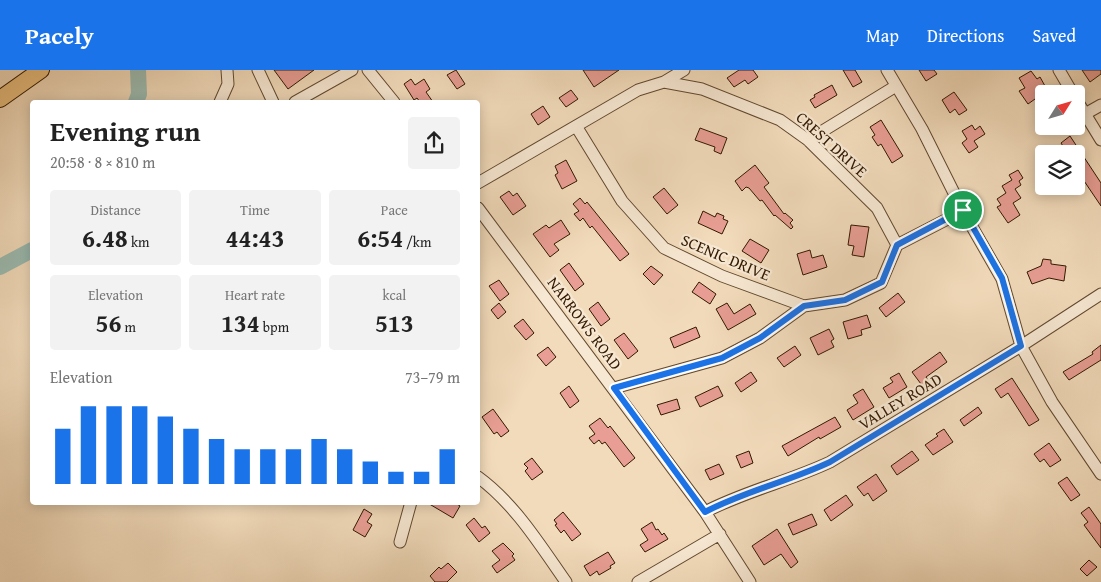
<!DOCTYPE html>
<html lang="en">
<head>
<meta charset="utf-8">
<style>
	body { margin:0; font-family:"Gentium Book Plus",serif; background:#f2f2f2; color:#222; height:100vh; display:flex; flex-direction:column; font-size:19px; white-space:nowrap }
	* { box-sizing:border-box; margin:0 }
	p { font-size:16px; color:#767676 }
	.icon { flex:none; width:28px; height:28px; fill:none; stroke:currentColor; stroke-width:2; stroke-linecap:round; stroke-linejoin:round }
	.map { position:relative; flex:1; overflow:hidden }
	.details { position:absolute; left:30px; top:30px; width:450px; height:405px; display:flex; flex-direction:column; background:#fff; border-radius:5px; box-shadow:0 2px 12px #0003 }
	.details>* { flex:none }
	.needle { width:32px; rotate:53deg }
	.buttons { position:absolute; left:1035px; top:15px; display:grid; gap:10px }
	.buttons a { display:grid; place-items:center; width:50px; height:50px; border-radius:5px; background:#fff; box-shadow:0 2px 12px #0003; font-size:25px }
	.pin { position:absolute; display:grid; place-items:center; width:42px; height:42px; color:#fff; margin:-21px; border:2px solid #fff; border-radius:50%; box-shadow:0 1px 5px #0007 }
	.round { display:grid; place-items:center; flex:none; width:52px; height:52px; border-radius:5px; background:#f2f2f2 }
	.headline { display:flex; align-items:center; justify-content:space-between; height:85px; padding:0 20px }
	h1 { font-size:28px; font-weight:700; line-height:38px }
	.figures { display:grid; grid-template-columns:repeat(3,1fr); gap:8px; height:85px; padding:5px 20px }
	.figures div { display:grid; align-content:center; border-radius:5px; background:#f2f2f2; text-align:center }
	.figures b { font-size:25px; font-weight:700 }
	.figures small { font-size:14px; font-weight:400 }
	.figures p { font-size:14px }
	.chart { height:140px; padding:10px 20px }
	.chart p { display:flex; justify-content:space-between }
	.chart svg { width:100%; height:90px; margin-top:5px; stroke:#1a73e8; stroke-width:6 }
	header { display:flex; align-items:center; gap:30px; box-sizing:border-box; height:70px; padding:0 25px; background:#1a73e8; color:#fff }
	header strong { font-size:24px }
	nav { display:flex; gap:28px; margin-inline-start:auto; font-size:18px }
	.map>svg:first-child { display:block }
	.lines { fill:none; stroke-linecap:round; stroke-linejoin:round }
	.river { stroke:#9bbbb1; stroke-width:16 }
	.building { fill:#e89e94; stroke:#311800 }
	.minor-casing { stroke:#61492f; stroke-width:13 }
	.highway-casing { stroke:#311800; stroke-width:18 }
	.minor { stroke:#f7e8d3; stroke-width:11 }
	.highway { stroke:#e9be7e; stroke-width:16 }
	.route-casing { stroke:#fff; stroke-width:10 }
	.route { stroke:#1a73e8; stroke-width:6 }
	.labels { text-anchor:middle; dominant-baseline:central; stroke-width:4.5; stroke-linejoin:round; paint-order:stroke }
	.street-label { font-size:16px; fill:#311800; stroke:#f7e8d3 }
</style>
</head>
<body>
<header>
<strong>Pacely</strong>
<nav><a>Map</a><a>Directions</a><a>Saved</a></nav>
</header>
<div class="map">
<svg width="1101" height="512" viewBox="0 0 1101 512">
	<rect width="100%" height="100%" fill="#f2dbbb"/>
	<filter id="stains"><feTurbulence type="fractalNoise" baseFrequency=".004" numOctaves="4"/><feColorMatrix values="0 0 0 0 .2 0 0 0 0 .09 0 0 0 0 .02 0 0 0 .5 -.17"/></filter>
	<radialGradient id="worn" r=".72"><stop offset=".6" stop-color="#630" stop-opacity="0"/><stop offset="1" stop-color="#630" stop-opacity=".3"/></radialGradient>
	<g class="lines">
		<path class="river" d="M136 32 139 24 138 0
			M0 197 32 180"/>
	</g>
	<path class="building" d="M274 0H314L288 19Z
		M456 0 465 14 457 19 447 5Z
		M583 0H619L594 17Z
		M739 0H753L758 7 748 14 745 10 734 17 727 8Z
		M843 0H855L862 12 853 17Z
		M919 0H934L937 4 926 11Z
		M1082 0H1101V4L1090 12Z
		M1031 1 1037 9 1040 7 1045 16 1042 18 1046 23 1044 24V42L1035 29 1028 34 1019 21 1025 18 1019 8Z
		M411 9 415 15 424 9 430 19 426 22 433 32H420L417 28 414 30 404 14Z
		M832 15 837 25 815 38 810 30 815 27 814 25Z
		M571 20 578 29 566 37 559 28Z
		M954 22 967 40 959 45 955 39 950 43 942 30Z
		M543 36 550 47 538 55 531 44Z
		M881 50 903 86 892 93 881 74 878 76 872 67 875 65 870 57Z
		M972 55 975 60 980 56 985 64 974 71 978 77 969 83 962 73 967 69 962 61Z
		M700 58 727 68 721 84 714 81 715 77 695 70Z
		M1070 66 1101 113V136L1076 99V84H1068L1061 73Z
		M566 90 577 111 562 119 555 105 558 103 555 96Z
		M755 95 769 113 764 117 784 144 785 143 793 150 790 153 793 157 791 159 775 145 774 146 762 130 760 131 749 118 746 117 742 121 735 111Z
		M1018 100 1023 108 1019 111 1021 115 1015 119 1021 128 1013 133 1020 145 1008 153 997 137 1001 135 997 129 1006 123 1002 116 1012 110 1009 105Z
		M664 118 678 135 667 144 653 127Z
		M509 121 513 126 517 123 526 136 513 145 500 127Z
		M580 128 585 134 587 132 629 184 620 191 592 156 590 158 583 148 580 151 574 144 579 141 573 134Z
		M703 141 715 147 717 143 724 146 723 149 728 151 722 164 698 153Z
		M561 150 570 164 554 174 559 180 550 187 533 164 546 155 549 158Z
		M851 155 869 157 864 187 852 185 854 176 848 175Z
		M750 169 769 180 761 193 742 181Z
		M810 180 812 188 823 185 827 197 803 205 797 184Z
		M1043 189 1051 190V194L1066 196 1064 211 1049 208 1032 214 1027 202 1041 196Z
		M569 193 584 214 575 221 560 200Z
		M651 196 663 205 654 215 643 204Z
		M499 210 509 224 500 231 489 216Z
		M699 212 716 224 710 234 692 222Z
		M898 223 905 232 886 247 879 238Z
		M598 232 610 249 601 256 589 239Z
		M499 233 506 242 498 249 491 240Z
		M727 233 734 244 750 234 756 244 728 260 716 239Z
		M867 245 871 257 861 260 862 265 848 269 843 252Z
		M523 249 534 263 526 270 514 256Z
		M696 257 700 267 674 278 670 268Z
		M829 259 834 269 831 271 834 277 818 285 810 268Z
		M624 263 638 281 628 289 614 270Z
		M1101 275V290L1069 310 1063 302 1093 284 1092 282Z
		M795 276 801 285 784 297 777 288Z
		M548 277 556 287 546 296 537 285Z
		M940 282 947 292 926 307 930 313 924 318 912 302Z
		M751 302 757 311 741 322 735 313Z
		M899 303 907 317 889 328 883 318 893 312 890 308Z
		M1012 308 1039 350 1029 356 1008 323 1001 328 995 319Z
		M569 316 579 331 570 338 560 323Z
		M718 316 723 326 700 337 695 327Z
		M863 319 874 337 853 350 847 340 858 333 853 325Z
		M677 329 680 339 661 345 657 335Z
		M978 337 982 343 964 356 960 350Z
		M493 339 509 361 501 367 497 362 494 364 482 347Z
		M835 347 841 357 820 369 819 367 788 386 782 376Z
		M600 348 608 358 610 356 635 388 624 397 605 372 602 374 599 370 594 374 589 368 595 364 589 356Z
		M944 359 953 372 933 385 925 375 938 366 936 364Z
		M1049 373 1061 390 1050 397 1044 389 1040 392 1034 384Z
		M749 381 753 393 741 398 736 386Z
		M912 381 919 390 897 405 891 396Z
		M532 388 543 402 532 410 525 401 528 398 524 394Z
		M719 394 724 404 710 410 705 400Z
		M876 404 887 421 873 431 868 423 864 426 857 417Z
		M1067 407 1080 425 1071 431 1058 413Z
		M846 425 853 435 831 451 824 440Z
		M426 432H454L460 436 453 448Z
		M1089 437 1101 454V478L1084 455 1088 452 1081 443Z
		M364 439 372 444 367 452 372 455 365 467 353 460Z
		M563 442 581 464 572 471 564 460 561 463 555 455 557 454 554 450Z
		M812 444 817 455 793 465 788 454Z
		M474 448 482 458 485 456 490 463 479 472 466 455Z
		M652 452 656 460 658 459 662 465 664 463 668 469 645 482 640 475 648 470 641 459Z
		M777 459 798 492 791 498 781 484 764 495 752 476Z
		M503 473 514 484 512 486 515 490 497 503 492 496 500 490 492 481Z
		M608 482 615 493 610 496 611 498 599 505 597 501 590 506 584 496Z
		M1089 490 1097 497 1087 506 1080 499Z
		M448 493 457 502 447 512H435L430 506 439 497 441 499Z"/>
	<g class="lines">
		<g class="minor-casing">
			<path id="minor" d="M258 0 273 32
				M368 0 394 32
				M887 0 922 59 963 141 1002 209 1021 276 1052 332 1101 404
				M1059 0 1073 24
				M664 12 702 19 780 50 808 70 877 138 897 175
				M1076 29 1101 70
				M220 32 228 14 227 0
				M295 32 352 0
				M1085 44 1101 35
				M576 56 622 131 664 178 722 206 804 236
				M808 70 896 16
				M478 113 638 20 664 12 684 0
				M478 138 705 442 750 512
				M614 318 722 288 760 268 804 236 845 230 881 213 897 175 963 141
				M478 407C515 434 540 475 566 512
				M705 442C745 421 790 411 830 392L1021 276 1101 224
				M400 472 411 432
				M638 512 720 464"/>
		</g>
		<g class="highway-casing">
			<path id="highway" d="M0 29 41 0"/>
		</g>
		<use href="#minor" class="minor"/>
		<use href="#highway" class="highway"/>
	</g>
	<g class="lines">
		<g class="route-casing">
			<path id="route" d="M963 140 1002 208 1021 276 830 392C790 411 745 421 705 442L614 318 722 288 760 268 804 236 845 230 882 212 897 175Z"/>
		</g>
		<use href="#route" class="route"/>
	</g>
	<g class="labels">
		<g class="street-label">
			<text transform="translate(832 74) rotate(42)">CREST DRIVE</text>
			<text transform="translate(726 187) rotate(23)">SCENIC DRIVE</text>
			<text transform="translate(585 253) rotate(53)">NARROWS ROAD</text>
			<text transform="translate(900 331) rotate(-31)">VALLEY ROAD</text>
		</g>
	</g>
	<rect width="100%" height="100%" filter="url(#stains)"/>
	<rect width="100%" height="100%" fill="url(#worn)"/>
</svg>
<div class="buttons">
<a><svg class="needle" viewBox="-14 -14 28 28"><path d="M0-13l5 13h-10z" fill="#e53935"/><path d="M0 13l5-13h-10z" fill="#767676"/></svg></a>
<a><svg class="icon" aria-label="layers" viewBox="0 0 24 24"><path d="M12 4l9 5-9 5-9-5zM3 14l9 5 9-5"/></svg></a>
</div>
<div class="pin" style="left:963px;top:140px;background:#1e9e55"><svg class="icon" aria-label="arrive" viewBox="0 0 24 24"><path d="M6 21V4h12l-3 4 3 4H6"/></svg></div>
<section class="details">
<div class="headline"><div><h1>Evening run</h1><p>20:58 · 8 × 810 m</p></div><a class="round"><svg class="icon" aria-label="share" viewBox="0 0 24 24"><path d="M12 15V3M7 8l5-5 5 5M5 13v7h14v-7"/></svg></a></div>
<div class="figures">
<div><p>Distance</p><b>6.48<small> km</small></b></div>
<div><p>Time</p><b>44:43</b></div>
<div><p>Pace</p><b>6:54<small> /km</small></b></div>
</div>
<div class="figures">
<div><p>Elevation</p><b>56<small> m</small></b></div>
<div><p>Heart rate</p><b>134<small> bpm</small></b></div>
<div><p>kcal</p><b>513</b></div>
</div>
<div class="chart"><p><span>Elevation</span>73–79 m</p>
<svg viewBox="0 0 160 44" preserveAspectRatio="none"><path d="M5 44V17M15 44V6M25 44V6M35 44V6M45 44V11M55 44V17M65 44V22M75 44V27M85 44V27M95 44V27M105 44V22M115 44V27M125 44V33M135 44V38M145 44V38M155 44V27"/></svg>
</div>
</section>
</div>
</body>
</html>
